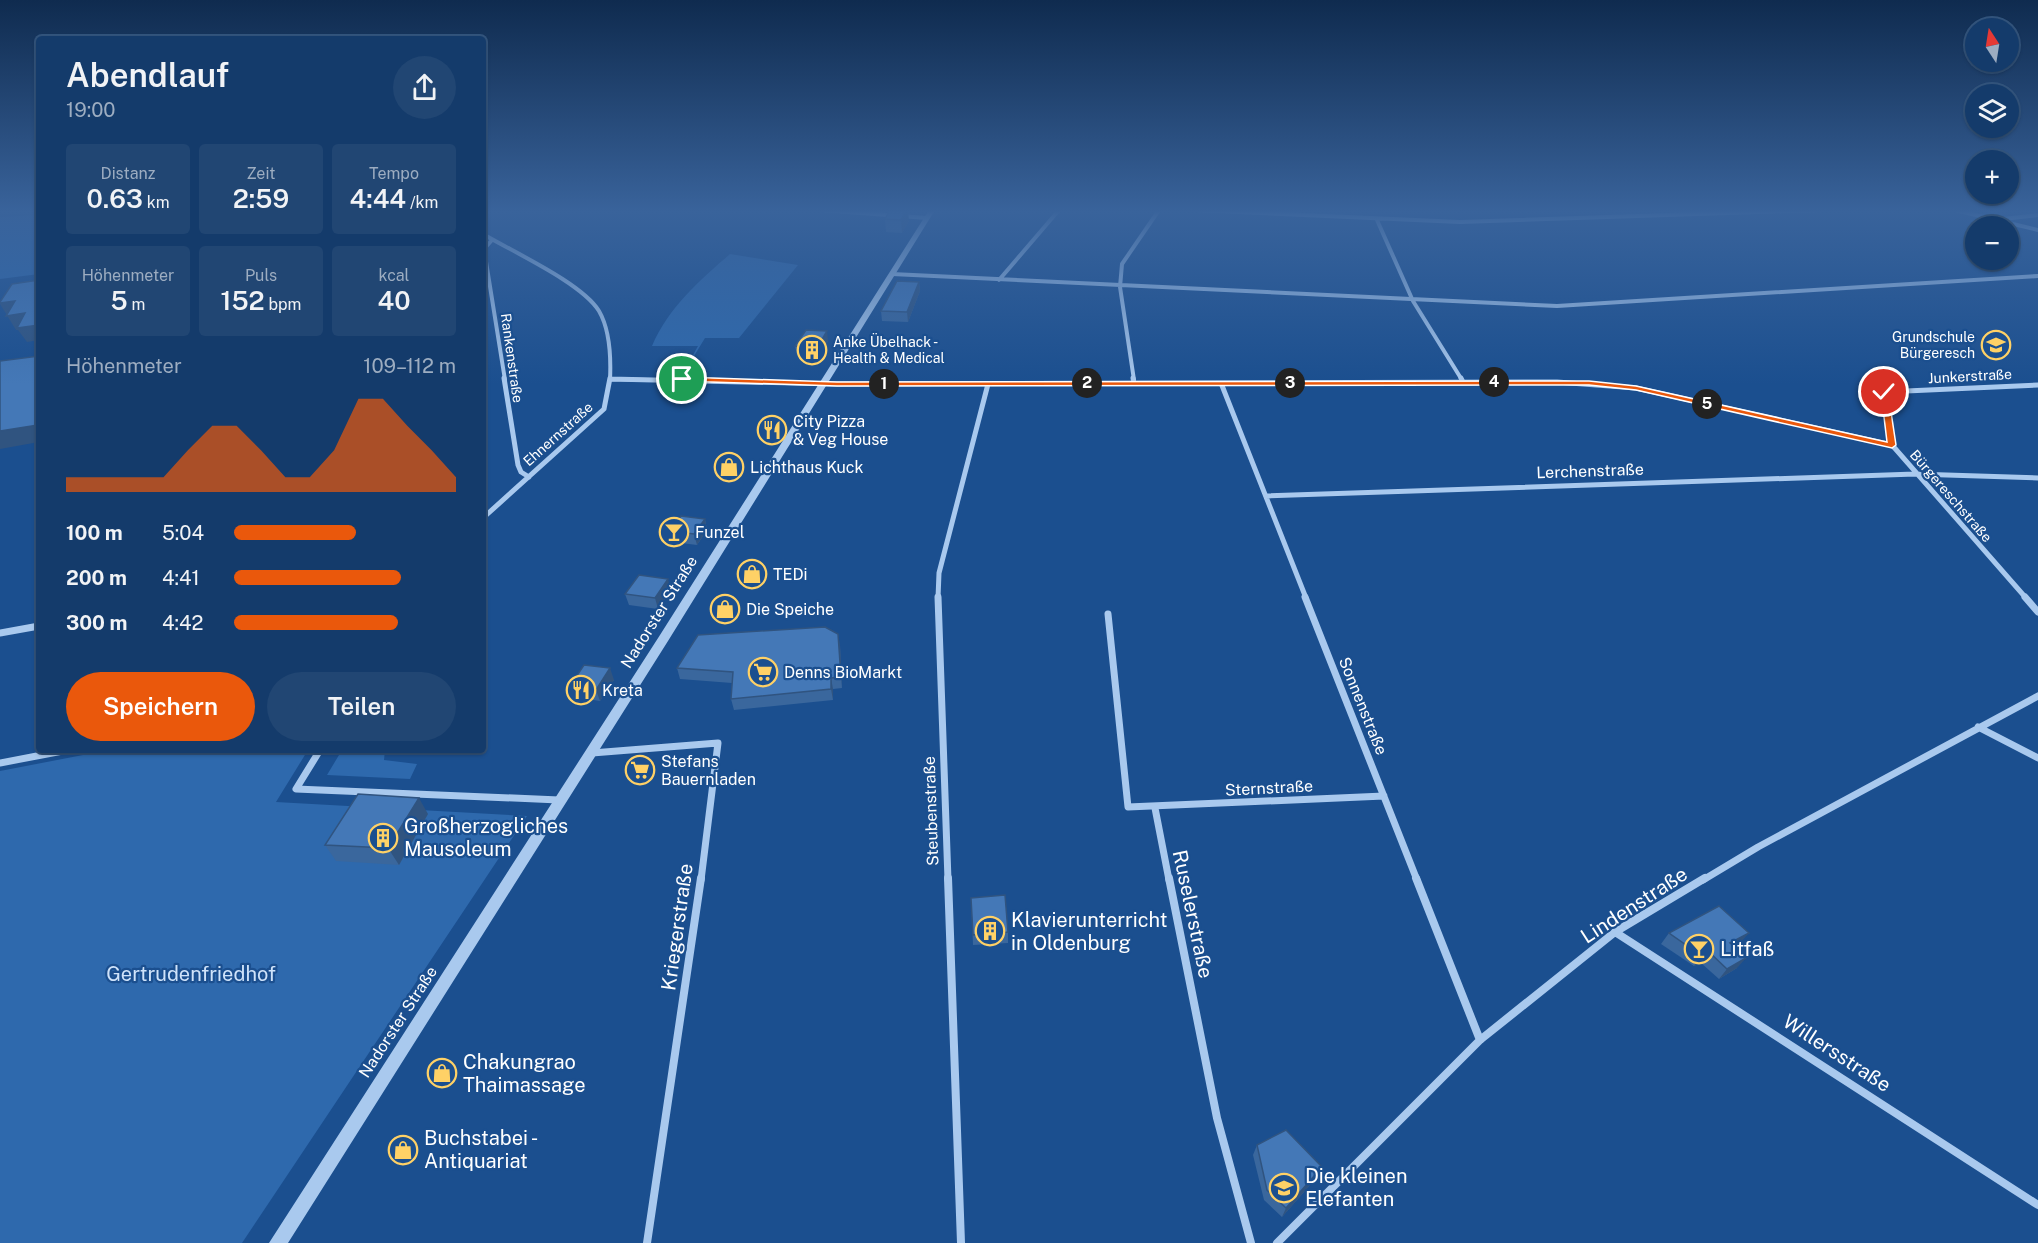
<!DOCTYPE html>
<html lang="de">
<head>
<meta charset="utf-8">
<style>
	body { margin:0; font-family:"Public Sans",sans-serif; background:#214673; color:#f1f3f6; height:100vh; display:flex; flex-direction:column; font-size:22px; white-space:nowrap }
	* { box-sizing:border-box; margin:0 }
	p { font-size:20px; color:#9dadc1 }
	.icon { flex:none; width:33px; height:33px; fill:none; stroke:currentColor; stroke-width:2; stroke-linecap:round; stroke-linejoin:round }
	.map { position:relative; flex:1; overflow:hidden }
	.panel { position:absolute; left:36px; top:36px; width:450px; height:717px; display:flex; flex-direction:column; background:#143b6b; border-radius:6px; box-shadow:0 2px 4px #0004,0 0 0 2px #33557e }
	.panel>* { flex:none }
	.needle { width:39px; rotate:348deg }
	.tools { position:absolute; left:1965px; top:18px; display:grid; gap:12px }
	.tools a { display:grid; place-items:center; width:54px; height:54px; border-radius:50%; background:#143b6b; box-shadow:0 2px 4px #0004,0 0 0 2px #33557e; font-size:30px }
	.pin { position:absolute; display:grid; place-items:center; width:51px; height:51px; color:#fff; margin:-26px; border:3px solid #fff; border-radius:50%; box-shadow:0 2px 6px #0007 }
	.km { position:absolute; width:30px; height:30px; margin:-15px; border-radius:50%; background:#222; color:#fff; font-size:16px; line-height:30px; text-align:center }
	.round { display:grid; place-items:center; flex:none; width:63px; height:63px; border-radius:32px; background:#214673 }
	.summary { display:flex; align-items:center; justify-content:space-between; height:102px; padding:0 30px }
	h1 { font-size:33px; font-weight:600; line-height:45px }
	.figures { display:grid; grid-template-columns:repeat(3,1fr); gap:9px; height:102px; padding:6px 30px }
	.figures div { display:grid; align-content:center; border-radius:6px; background:#214673; text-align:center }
	.figures b { font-size:26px; font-weight:600 }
	.figures small { font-size:16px; font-weight:400 }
	.figures p { font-size:16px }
	.chart { height:168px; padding:12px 30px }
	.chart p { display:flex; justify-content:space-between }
	.chart svg { width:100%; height:108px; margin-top:6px; fill:#ea580c; opacity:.7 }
	.primary-button { display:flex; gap:12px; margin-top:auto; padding:12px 30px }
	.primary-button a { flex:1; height:69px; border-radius:36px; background:#ea580c; color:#fff; font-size:24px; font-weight:600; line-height:69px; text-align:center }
	.primary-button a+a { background:#214673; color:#f1f3f6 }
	ul { padding:0 30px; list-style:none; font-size:20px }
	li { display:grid; grid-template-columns:96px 72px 1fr; align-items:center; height:45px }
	li i { height:15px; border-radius:8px; background:#ea580c }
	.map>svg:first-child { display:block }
	.green { fill:#2e69ad }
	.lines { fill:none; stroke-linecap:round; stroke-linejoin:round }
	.minor-far3 { stroke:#a9c9ee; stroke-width:4 }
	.minor-far2 { stroke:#a9c9ee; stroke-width:5 }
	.minor-far1 { stroke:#a9c9ee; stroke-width:7 }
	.minor { stroke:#a9c9ee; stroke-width:8 }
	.tertiary { fill:#a9c9ee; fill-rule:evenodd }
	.wall { fill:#3a679d }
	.shaded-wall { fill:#305480 }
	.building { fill:#4478b7; stroke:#305480; stroke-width:1.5 }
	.route { fill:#ea580c; stroke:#fff; stroke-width:1.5 }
	.labels { text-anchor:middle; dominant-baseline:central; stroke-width:4.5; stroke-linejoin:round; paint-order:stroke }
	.far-poi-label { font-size:14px; fill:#fff; stroke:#1b4f8f; text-anchor:end }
	.far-street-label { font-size:14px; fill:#fff; stroke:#1b4f8f }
	.poi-label { font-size:16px; fill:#fff; stroke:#1b4f8f; text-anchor:start }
	.street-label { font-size:16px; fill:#fff; stroke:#1b4f8f }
	.near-poi-label { font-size:20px; fill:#fff; stroke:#1b4f8f; text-anchor:start }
	.near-street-label { font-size:20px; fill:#fff; stroke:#1b4f8f }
	.near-park-label { font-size:20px; fill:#cfe3fa; stroke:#1b4f8f }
</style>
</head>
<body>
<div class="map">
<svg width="2038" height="1243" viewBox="0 0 2038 1243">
	<rect width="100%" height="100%" fill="#1b4f8f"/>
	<path class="green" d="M39 215V274L0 279V217Z
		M730 254 798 265 739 338H705L680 379 698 346H652C668 308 700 280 730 254Z
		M109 750H308L276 802 527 816 242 1243H0V771Z
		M342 750H385L384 760 417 764 410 779 327 775Z"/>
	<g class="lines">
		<path class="minor-far3" d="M821 210 927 218
			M1195 210 1460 222 1821 210
			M1955 210 2038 230
			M2003 219 2038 215
			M1377 220 1413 301 1462 380
			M483 234C513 252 582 283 599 311 610 330 611 359 610 380
			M492 240 484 249 505 380
			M892 274 1557 306 2038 276
			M999 280 1059 210
			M610 379 648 380
			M1134 380 1120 287 1122 264 1159 210"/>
		<path class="minor-far2" d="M504 378 518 465 521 472 529 477
			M1133 378 1134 383
			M1461 378 1463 382
			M610 379 837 384 1557 382 1636 388 1892 445 2026 598
			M1221 383 1306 598
			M1892 445 1884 392 2038 385
			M1266 496 1915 474 2038 478
			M483 518 604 409 610 378
			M938 598 939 573 988 384"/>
		<path class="minor-far1" d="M938 597 948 880
			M1305 597 1417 880
			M2025 597 2038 612
			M1108 614 1128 807 1384 796
			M0 633 39 626
			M1978 727 2038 758
			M320 750 296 789 559 800
			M592 753 718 743 701 880
			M0 763 68 750
			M1155 808 1169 880
			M1703 880 1758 847 2038 696"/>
		<path class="minor" d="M948 878 961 1243
			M1169 878 1217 1118 1251 1243
			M1416 878 1480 1040
			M1615 932 2038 1205
			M647 1243 701 878
			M1277 1243 1480 1040 1615 932 1705 878"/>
		<path class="tertiary" d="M929 210H935L668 641 288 1243H269L660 635Z"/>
	</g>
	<path class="wall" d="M885 219 909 221 902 233 886 232Z
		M919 282 920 291 908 322 882 321 881 311Z
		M828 341 818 357 797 355 795 346Z
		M705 519 707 530 697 545 673 542 670 531Z
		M671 590 658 609 629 605 625 594Z
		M840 645 842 688 833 689V700L734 710 731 699 732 683 680 679 677 668Z
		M614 680 600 701 574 697 570 686Z
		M428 814 399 865 336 861 325 845Z
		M971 898 1008 932V943L973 945Z
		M1669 933 1740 943 1734 947 1737 968 1719 979 1701 963 1694 966 1661 944Z
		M1257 1145 1322 1167 1318 1176 1282 1217 1264 1200 1253 1155Z"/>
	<path class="shaded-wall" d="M907 210H908L909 221 902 233 901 220Z
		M919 282 920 291 908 322 907 312Z
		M15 301 25 313 39 325V340L27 342 18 330H16L0 304V303Z
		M827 331 828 341 818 357 817 348Z
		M39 422V442L0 449V431Z
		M705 519 707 530 697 545 694 534Z
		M668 579 671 590 658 609 655 598Z
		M838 634 840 645 842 688 841 677Z
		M610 668 614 680 600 701 596 690Z
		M831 678 833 689V700L831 689Z
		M419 798 428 814 399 865 388 848Z
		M1749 933 1740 943 1722 954 1730 943Z
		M1709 952 1701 963 1694 966 1702 956Z
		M1746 958 1737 968 1719 979 1727 969Z
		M1322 1167 1318 1176 1282 1217 1286 1208Z"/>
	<path class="building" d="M890 210H907L901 220 885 219Z
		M39 280V325L17 328 25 313 6 316 15 301 0 303V302L12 284Z
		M897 281 919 282 907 312 881 311Z
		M806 330 827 331 817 348 795 346Z
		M39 356V422L38 425 0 431V361Z
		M681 516 705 519 694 534 670 531Z
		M639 575 668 579 655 598 625 594Z
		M825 627 838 634 841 677 831 678V689L731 699 733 672 677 668 698 635Z
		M584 665 610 668 596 690 570 686Z
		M358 794 419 798 388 848 325 845Z
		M1005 895 1008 932 973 935 971 898Z
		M1719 906 1749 933 1730 943 1746 958 1727 969 1709 952 1702 956 1669 933Z
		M1286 1130 1322 1167 1286 1208 1267 1190 1257 1145Z"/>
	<linearGradient id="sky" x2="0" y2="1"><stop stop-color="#0f2b4f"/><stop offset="0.55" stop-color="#39639b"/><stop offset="1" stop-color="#39639b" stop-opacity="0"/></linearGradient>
	<rect width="2038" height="384" fill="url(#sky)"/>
	<path class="route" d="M682 377 837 382 1589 381 1636 386 1887 442 1881 392 1884 390 1888 392 1896 445 1892 448 1636 390 1589 385 837 386 680 381Z"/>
	<defs>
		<g id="school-ring" transform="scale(1.5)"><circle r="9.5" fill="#1b4f8f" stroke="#ffd166" stroke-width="1.5"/><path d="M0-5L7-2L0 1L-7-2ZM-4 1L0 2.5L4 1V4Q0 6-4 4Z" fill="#ffd166"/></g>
		<g id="building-ring" transform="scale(1.5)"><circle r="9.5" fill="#1b4f8f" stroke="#ffd166" stroke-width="1.5"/><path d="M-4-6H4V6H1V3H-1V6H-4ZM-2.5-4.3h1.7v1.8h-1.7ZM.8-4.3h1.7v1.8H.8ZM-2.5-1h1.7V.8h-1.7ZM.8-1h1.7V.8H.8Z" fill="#ffd166"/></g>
		<g id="restaurant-ring" transform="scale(1.5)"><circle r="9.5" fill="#1b4f8f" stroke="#ffd166" stroke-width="1.5"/><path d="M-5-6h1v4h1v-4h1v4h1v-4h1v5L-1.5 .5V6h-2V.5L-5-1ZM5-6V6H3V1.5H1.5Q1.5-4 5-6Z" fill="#ffd166"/></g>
		<g id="shop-ring" transform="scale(1.5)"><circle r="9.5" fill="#1b4f8f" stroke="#ffd166" stroke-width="1.5"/><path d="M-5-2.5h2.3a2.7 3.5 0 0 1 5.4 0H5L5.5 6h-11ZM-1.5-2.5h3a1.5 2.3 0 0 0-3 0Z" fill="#ffd166"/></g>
		<g id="bar-ring" transform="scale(1.5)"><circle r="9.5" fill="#1b4f8f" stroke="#ffd166" stroke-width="1.5"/><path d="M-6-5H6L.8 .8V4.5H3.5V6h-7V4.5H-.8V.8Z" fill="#ffd166"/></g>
		<g id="supermarket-ring" transform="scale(1.5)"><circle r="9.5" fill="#1b4f8f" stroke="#ffd166" stroke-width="1.5"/><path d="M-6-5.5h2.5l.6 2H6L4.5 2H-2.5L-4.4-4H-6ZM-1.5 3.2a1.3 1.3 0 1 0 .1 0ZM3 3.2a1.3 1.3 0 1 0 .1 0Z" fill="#ffd166"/></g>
	</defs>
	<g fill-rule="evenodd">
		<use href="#school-ring" x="1996" y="345"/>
		<use href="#building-ring" x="812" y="350"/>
		<use href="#restaurant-ring" x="772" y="430"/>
		<use href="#shop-ring" x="729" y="467"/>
		<use href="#bar-ring" x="674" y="532"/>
		<use href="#shop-ring" x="752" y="574"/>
		<use href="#shop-ring" x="725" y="609"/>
		<use href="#supermarket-ring" x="763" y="672"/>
		<use href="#restaurant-ring" x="581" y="690"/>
		<use href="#supermarket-ring" x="640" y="770"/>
		<use href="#building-ring" x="383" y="838"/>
		<use href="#building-ring" x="990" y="931"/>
		<use href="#bar-ring" x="1699" y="949"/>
		<use href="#shop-ring" x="442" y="1073"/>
		<use href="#shop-ring" x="403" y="1150"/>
		<use href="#school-ring" x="1284" y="1188"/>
	</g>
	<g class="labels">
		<g class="far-poi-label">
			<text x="1975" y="337">Grundschule<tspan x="1975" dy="16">Bürgeresch</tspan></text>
			<text x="833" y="342" text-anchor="start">Anke Übelhack -<tspan x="833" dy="16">Health &amp; Medical</tspan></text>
		</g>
		<g class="far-street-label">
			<text transform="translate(512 358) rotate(82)">Rankenstraße</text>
			<text transform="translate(1970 376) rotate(-3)">Junkerstraße</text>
			<text transform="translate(558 434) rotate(-42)">Ehnernstraße</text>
			<text transform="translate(1951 496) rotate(49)">Bürgereschstraße</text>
		</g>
		<g class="poi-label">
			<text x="793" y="421">City Pizza<tspan x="793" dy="18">&amp; Veg House</tspan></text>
			<text x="750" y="467">Lichthaus Kuck</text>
			<text x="695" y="532">Funzel</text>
			<text x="773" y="574">TEDi</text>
			<text x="746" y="609">Die Speiche</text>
			<text x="784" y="672">Denns BioMarkt</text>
			<text x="602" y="690">Kreta</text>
			<text x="661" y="761">Stefans<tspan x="661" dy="18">Bauernladen</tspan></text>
		</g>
		<g class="street-label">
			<text transform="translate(1590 471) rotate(-2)">Lerchenstraße</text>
			<text transform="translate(659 612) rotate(-58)">Nadorster Straße</text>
			<text transform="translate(1363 706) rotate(68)">Sonnenstraße</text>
			<text transform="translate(1269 788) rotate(-3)">Sternstraße</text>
			<text transform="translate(931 811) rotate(-92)">Steubenstraße</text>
			<text transform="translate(398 1022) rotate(-57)">Nadorster Straße</text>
		</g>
		<g class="near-poi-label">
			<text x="404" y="826">Großherzogliches<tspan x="404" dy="23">Mausoleum</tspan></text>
			<text x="1011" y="920">Klavierunterricht<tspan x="1011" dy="23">in Oldenburg</tspan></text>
			<text x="1720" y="949">Litfaß</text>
			<text x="463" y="1062">Chakungrao<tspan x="463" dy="23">Thaimassage</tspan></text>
			<text x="424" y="1138">Buchstabei -<tspan x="424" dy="23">Antiquariat</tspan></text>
			<text x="1305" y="1176">Die kleinen<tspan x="1305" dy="23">Elefanten</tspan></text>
		</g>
		<g class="near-street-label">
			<text transform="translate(1634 905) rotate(-33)">Lindenstraße</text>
			<text transform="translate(1193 914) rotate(78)">Ruselerstraße</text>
			<text transform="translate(677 927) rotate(-82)">Kriegerstraße</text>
			<text transform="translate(1837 1053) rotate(33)">Willersstraße</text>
		</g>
		<g class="near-park-label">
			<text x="191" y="974">Gertrudenfriedhof</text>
		</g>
	</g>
</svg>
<div class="tools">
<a><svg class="needle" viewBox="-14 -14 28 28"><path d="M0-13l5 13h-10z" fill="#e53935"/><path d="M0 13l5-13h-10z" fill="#9dadc1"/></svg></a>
<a><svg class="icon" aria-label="layers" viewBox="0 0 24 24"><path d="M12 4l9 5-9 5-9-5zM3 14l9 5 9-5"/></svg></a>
<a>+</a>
<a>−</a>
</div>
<div class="pin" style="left:682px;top:379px;background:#1e9e55"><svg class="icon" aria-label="arrive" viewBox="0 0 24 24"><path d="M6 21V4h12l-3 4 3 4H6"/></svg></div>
<div class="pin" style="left:1884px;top:392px;background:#d93025"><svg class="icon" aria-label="check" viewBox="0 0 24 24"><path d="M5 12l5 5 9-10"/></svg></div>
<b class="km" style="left:884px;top:384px">1</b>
<b class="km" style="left:1087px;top:383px">2</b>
<b class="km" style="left:1290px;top:383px">3</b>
<b class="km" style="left:1494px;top:382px">4</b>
<b class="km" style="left:1707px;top:404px">5</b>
<section class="panel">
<div class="summary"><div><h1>Abendlauf</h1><p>19:00</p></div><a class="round"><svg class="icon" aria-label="share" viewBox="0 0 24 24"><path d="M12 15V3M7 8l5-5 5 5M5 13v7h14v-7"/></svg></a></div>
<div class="figures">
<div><p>Distanz</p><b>0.63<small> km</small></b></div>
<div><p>Zeit</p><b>2:59</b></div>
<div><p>Tempo</p><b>4:44<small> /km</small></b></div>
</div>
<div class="figures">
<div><p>Höhenmeter</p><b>5<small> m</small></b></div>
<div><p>Puls</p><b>152<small> bpm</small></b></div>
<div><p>kcal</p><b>40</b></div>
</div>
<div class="chart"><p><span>Höhenmeter</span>109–112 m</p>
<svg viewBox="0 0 160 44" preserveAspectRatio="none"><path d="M0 44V38L10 38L20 38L30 38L40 38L50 27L60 17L70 17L80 27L90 38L100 38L110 27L120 6L130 6L140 17L150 27L160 38V44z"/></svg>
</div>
<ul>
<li><b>100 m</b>5:04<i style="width:55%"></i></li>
<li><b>200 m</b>4:41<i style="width:75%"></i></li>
<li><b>300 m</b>4:42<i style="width:74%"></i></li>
</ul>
<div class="primary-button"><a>Speichern</a><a>Teilen</a></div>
</section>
</div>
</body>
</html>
